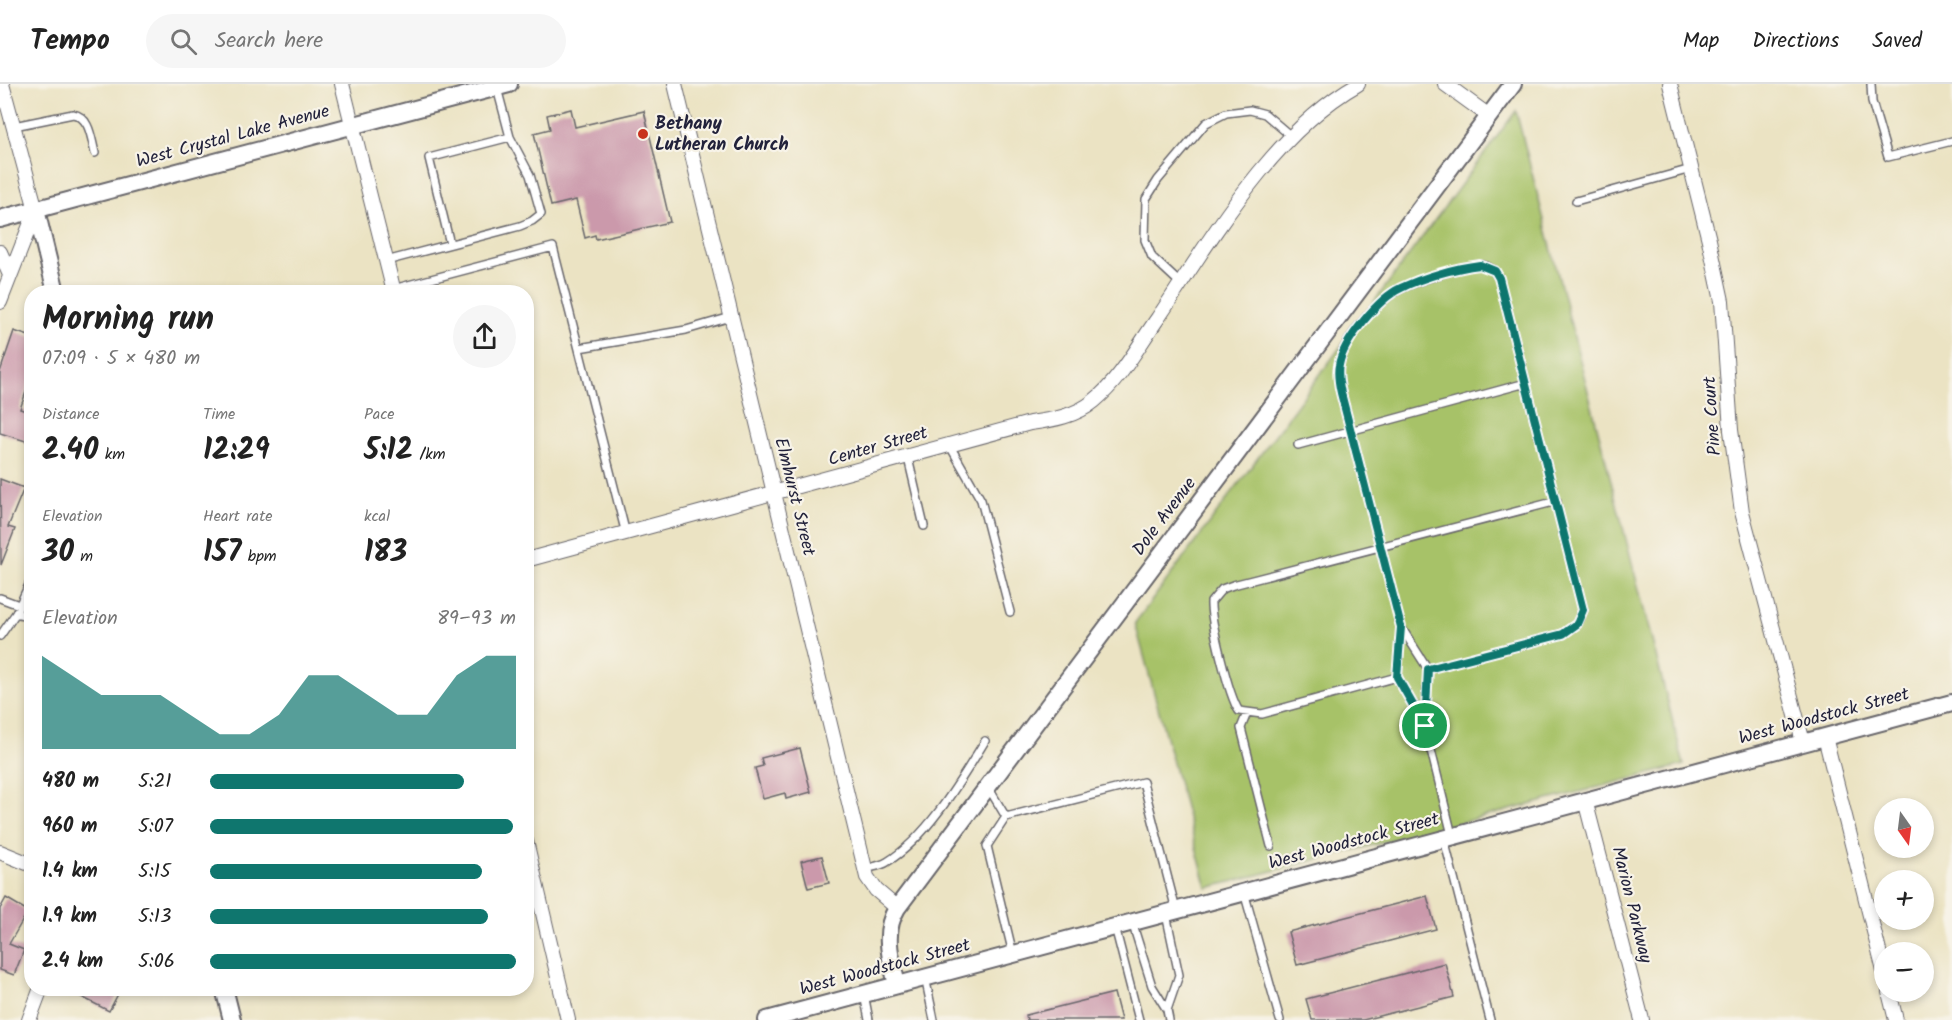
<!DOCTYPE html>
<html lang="en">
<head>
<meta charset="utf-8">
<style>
	body { margin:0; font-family:Kalam,sans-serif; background:#f6f6f6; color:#222; height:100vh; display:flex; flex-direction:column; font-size:22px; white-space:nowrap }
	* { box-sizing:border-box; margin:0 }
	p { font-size:20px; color:#767676 }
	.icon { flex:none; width:33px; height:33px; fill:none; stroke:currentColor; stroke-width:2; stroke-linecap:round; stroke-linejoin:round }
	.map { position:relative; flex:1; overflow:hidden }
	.side { position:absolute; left:24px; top:201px; width:510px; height:711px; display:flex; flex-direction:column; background:#fff; border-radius:24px; box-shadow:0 3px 9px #0003 }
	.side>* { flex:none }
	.needle { width:39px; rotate:166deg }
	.controls { position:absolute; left:1874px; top:714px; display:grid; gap:12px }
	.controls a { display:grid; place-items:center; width:60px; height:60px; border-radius:50%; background:#fff; box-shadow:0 3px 9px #0003; font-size:30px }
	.pin { position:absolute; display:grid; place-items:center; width:51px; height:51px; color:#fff; margin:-26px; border:3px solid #fff; border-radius:50%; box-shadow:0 2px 6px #0007 }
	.round { display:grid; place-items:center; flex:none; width:63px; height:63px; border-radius:32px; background:#f6f6f6 }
	.overview { display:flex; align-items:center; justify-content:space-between; height:102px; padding:0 18px }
	h1 { font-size:33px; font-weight:600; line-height:45px }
	.stats { display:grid; grid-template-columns:repeat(3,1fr); gap:9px; height:102px; padding:6px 18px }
	.stats div { display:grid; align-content:center }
	.stats b { font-size:30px; font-weight:600 }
	.stats small { font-size:16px; font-weight:400 }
	.stats p { font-size:16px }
	.chart { height:168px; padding:12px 18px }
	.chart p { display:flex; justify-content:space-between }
	.chart svg { width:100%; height:108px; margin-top:6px; fill:#0f766e; opacity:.7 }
	ul { padding:0 18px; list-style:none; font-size:20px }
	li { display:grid; grid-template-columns:96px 72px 1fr; align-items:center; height:45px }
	li i { height:15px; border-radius:8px; background:#0f766e }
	header { display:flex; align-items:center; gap:36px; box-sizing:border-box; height:84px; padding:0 30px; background:#fff; border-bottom:2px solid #e0e0e0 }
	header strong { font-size:28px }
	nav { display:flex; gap:33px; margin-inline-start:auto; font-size:21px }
	.search { width:420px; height:54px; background:#f6f6f6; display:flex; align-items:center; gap:15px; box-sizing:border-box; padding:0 21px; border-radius:33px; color:#767676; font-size:22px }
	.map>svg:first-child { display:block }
	.green { fill:#a7c268; stroke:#647252; stroke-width:1.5 }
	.building { fill:#cb99ab }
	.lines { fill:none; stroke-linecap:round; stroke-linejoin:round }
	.service-casing { stroke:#68666b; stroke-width:10 }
	.minor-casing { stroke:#68666b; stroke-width:16 }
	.tertiary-casing { stroke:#68666b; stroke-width:20 }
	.service { stroke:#fff; stroke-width:7 }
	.minor { stroke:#fff; stroke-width:14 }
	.tertiary { stroke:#fff; stroke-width:16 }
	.route-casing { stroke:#fff; stroke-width:12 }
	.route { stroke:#0f766e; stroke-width:8 }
	.poi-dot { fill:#c8321e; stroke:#f7f3e8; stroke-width:2 }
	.labels { text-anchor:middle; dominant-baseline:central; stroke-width:4.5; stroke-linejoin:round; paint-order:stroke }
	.poi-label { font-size:18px; font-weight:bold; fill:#22223b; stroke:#f7f3e8; text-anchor:start }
	.street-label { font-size:18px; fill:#22223b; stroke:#f7f3e8 }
</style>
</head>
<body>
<header>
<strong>Tempo</strong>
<div class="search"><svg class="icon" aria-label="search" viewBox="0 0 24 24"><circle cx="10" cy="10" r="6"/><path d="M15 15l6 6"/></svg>Search here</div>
<nav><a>Map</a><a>Directions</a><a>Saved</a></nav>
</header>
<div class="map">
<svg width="1952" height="936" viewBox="0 0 1952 936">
	<rect width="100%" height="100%" fill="#f7f3e8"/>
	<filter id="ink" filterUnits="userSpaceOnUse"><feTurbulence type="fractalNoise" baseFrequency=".0167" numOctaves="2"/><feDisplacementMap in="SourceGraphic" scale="12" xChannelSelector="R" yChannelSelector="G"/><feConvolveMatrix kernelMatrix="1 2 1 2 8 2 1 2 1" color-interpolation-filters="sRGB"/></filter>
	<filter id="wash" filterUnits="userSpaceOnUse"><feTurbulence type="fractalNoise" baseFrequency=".008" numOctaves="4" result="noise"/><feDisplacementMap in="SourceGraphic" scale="24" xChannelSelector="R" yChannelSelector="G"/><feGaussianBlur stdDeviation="1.35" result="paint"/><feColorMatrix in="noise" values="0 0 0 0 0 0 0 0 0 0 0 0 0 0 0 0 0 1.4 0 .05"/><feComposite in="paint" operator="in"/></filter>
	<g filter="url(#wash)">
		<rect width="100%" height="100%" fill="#ebe3c3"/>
		<path class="green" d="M1516 27 1684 681 1207 804 1135 539Z"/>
		<g id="blocks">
			<path class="building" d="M571 25 575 43 644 27 670 138 596 155 595 151 585 154 576 116 551 122 534 49 550 45 547 31Z
				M14 247 32 253V291L20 325 32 329V359L0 349V288Z
				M0 395 24 404 8 443 15 445 1 481Z
				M800 664 811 708 786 715 785 709 763 715 755 684 763 682 761 674Z
				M822 772 829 799 808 804 801 777Z
				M1427 812 1436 845 1297 881 1288 848Z
				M6 814 28 827 9 860 24 866 14 891 0 886V825Z
				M1445 879 1454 913 1363 936H1312L1306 915Z
				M64 904H108L118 910 109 927Z
				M1114 909 1121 936H1027L1026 931Z"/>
		</g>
	</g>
	<g filter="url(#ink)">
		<use href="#blocks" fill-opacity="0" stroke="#68666b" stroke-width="1.5"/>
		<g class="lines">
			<g class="service-casing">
				<path id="service" d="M1871 0 1872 18 1888 73 1952 57
					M14 42 73 30C90 33 91 54 95 69
					M1576 117 1691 85
					M450 160 429 74 510 53
					M386 177 520 142 532 137 541 130 530 91 510 53 497 4
					M1181 200 1152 173 1145 156 1146 115 1158 96 1206 39 1226 29 1250 26 1265 30 1292 53
					M393 205 553 163 626 450
					M579 264 686 246 731 233
					M1298 361 1526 299
					M950 362 981 416 1010 528
					M908 374 924 442
					M32 494 16 529 32 534
					M0 514 19 521
					M1401 543 1428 585 1425 642
					M0 552 16 529
					M1428 585 1563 550 1577 540 1583 526 1499 194C1495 187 1490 182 1482 181 1466 180 1402 201 1390 211 1370 226 1343 256 1339 281 1337 290 1340 300 1341 309L1401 543 1397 593 1425 642 1452 751
					M1397 593 1262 630 1239 627C1229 613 1210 535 1211 518L1222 505 1233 501 1557 417
					M1247 629 1241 644 1271 762
					M988 703 1006 733 1143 698 1176 826
					M1006 733 987 762 1013 870
					M1444 755 1490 936
					M865 785C872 783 881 782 887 778 927 754 961 696 985 657
					M1244 808 1280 936
					M1132 838 1152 902 1167 926 1179 891 1166 830
					M1115 843 1139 936
					M925 893 934 936
					M864 910 869 936
					M1167 926 1169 936"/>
			</g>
			<g class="minor-casing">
				<path id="minor" d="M342 0 394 208
					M675 0 867 793 876 806 897 824
					M1445 0 1489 32
					M1670 0 1709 156 1722 217 1731 346 1742 428 1803 658
					M0 168 10 191
					M0 218 36 126 2 0
					M526 476 1030 339C1053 336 1076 332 1094 317 1121 295 1138 262 1158 234 1211 155 1273 48 1358 0
					M1825 653 1884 887
					M1585 716 1642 936
					M526 757 568 936
					M0 768 32 781
					M1889 908 1896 936
					M29 936 41 904"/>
			</g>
			<g class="tertiary-casing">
				<path id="tertiary" d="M36 126 56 208
					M0 135 509 0
					M897 901C891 875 882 849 897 824L1513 0
					M224 904 232 936
					M767 936 1952 619"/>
			</g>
			<use href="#service" class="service"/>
			<use href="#minor" class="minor"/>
			<use href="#tertiary" class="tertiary"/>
		</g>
	</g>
	<g class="lines" filter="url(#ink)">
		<g class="route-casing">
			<path id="route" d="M1480 181 1495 187 1499 194 1583 526 1577 540 1563 550 1428 585 1425 642 1397 593 1401 543 1341 309C1339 300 1337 290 1339 281 1343 257 1379 214 1401 204 1424 193 1455 184 1480 181Z"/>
		</g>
		<use href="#route" class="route"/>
	</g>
	<circle class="poi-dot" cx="643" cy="50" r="6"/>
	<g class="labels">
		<g class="poi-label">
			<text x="655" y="40">Bethany<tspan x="655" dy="21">Lutheran Church</tspan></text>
		</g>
		<g class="street-label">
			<text transform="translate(233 53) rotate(-15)">West Crystal Lake Avenue</text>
			<text transform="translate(1713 332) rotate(-94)">Pine Court</text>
			<text transform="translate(878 363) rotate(-16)">Center Street</text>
			<text transform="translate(794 413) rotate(76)">Elmhurst Street</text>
			<text transform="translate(1165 433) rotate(-53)">Dole Avenue</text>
			<text transform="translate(1824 633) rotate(-15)">West Woodstock Street</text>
			<text transform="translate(1354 758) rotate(-15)">West Woodstock Street</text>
			<text transform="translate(1631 821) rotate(76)">Marion Parkway</text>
			<text transform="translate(885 884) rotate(-15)">West Woodstock Street</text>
		</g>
	</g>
</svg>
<div class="controls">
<a><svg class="needle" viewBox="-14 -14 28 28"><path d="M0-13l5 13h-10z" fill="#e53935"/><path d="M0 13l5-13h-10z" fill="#767676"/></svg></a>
<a>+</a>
<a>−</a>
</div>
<div class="pin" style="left:1425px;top:642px;background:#1e9e55"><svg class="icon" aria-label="arrive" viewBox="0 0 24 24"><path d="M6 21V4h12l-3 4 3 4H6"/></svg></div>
<section class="side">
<div class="overview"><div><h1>Morning run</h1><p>07:09 · 5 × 480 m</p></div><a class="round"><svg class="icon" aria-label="share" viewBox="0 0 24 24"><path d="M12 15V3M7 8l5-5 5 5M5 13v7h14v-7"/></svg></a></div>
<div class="stats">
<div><p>Distance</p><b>2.40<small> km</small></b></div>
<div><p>Time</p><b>12:29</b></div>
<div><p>Pace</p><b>5:12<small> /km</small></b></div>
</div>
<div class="stats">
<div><p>Elevation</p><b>30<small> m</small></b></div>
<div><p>Heart rate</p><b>157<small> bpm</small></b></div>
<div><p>kcal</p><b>183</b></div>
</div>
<div class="chart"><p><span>Elevation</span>89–93 m</p>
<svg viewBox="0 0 160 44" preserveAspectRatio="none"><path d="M0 44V6L10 14L20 22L30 22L40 22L50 30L60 38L70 38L80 30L90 14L100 14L110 22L120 30L130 30L140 14L150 6L160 6V44z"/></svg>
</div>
<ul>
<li><b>480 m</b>5:21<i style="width:83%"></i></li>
<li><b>960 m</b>5:07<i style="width:99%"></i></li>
<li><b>1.4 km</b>5:15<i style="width:89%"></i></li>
<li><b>1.9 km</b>5:13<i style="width:91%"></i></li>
<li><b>2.4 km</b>5:06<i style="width:100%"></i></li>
</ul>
</section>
</div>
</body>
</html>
